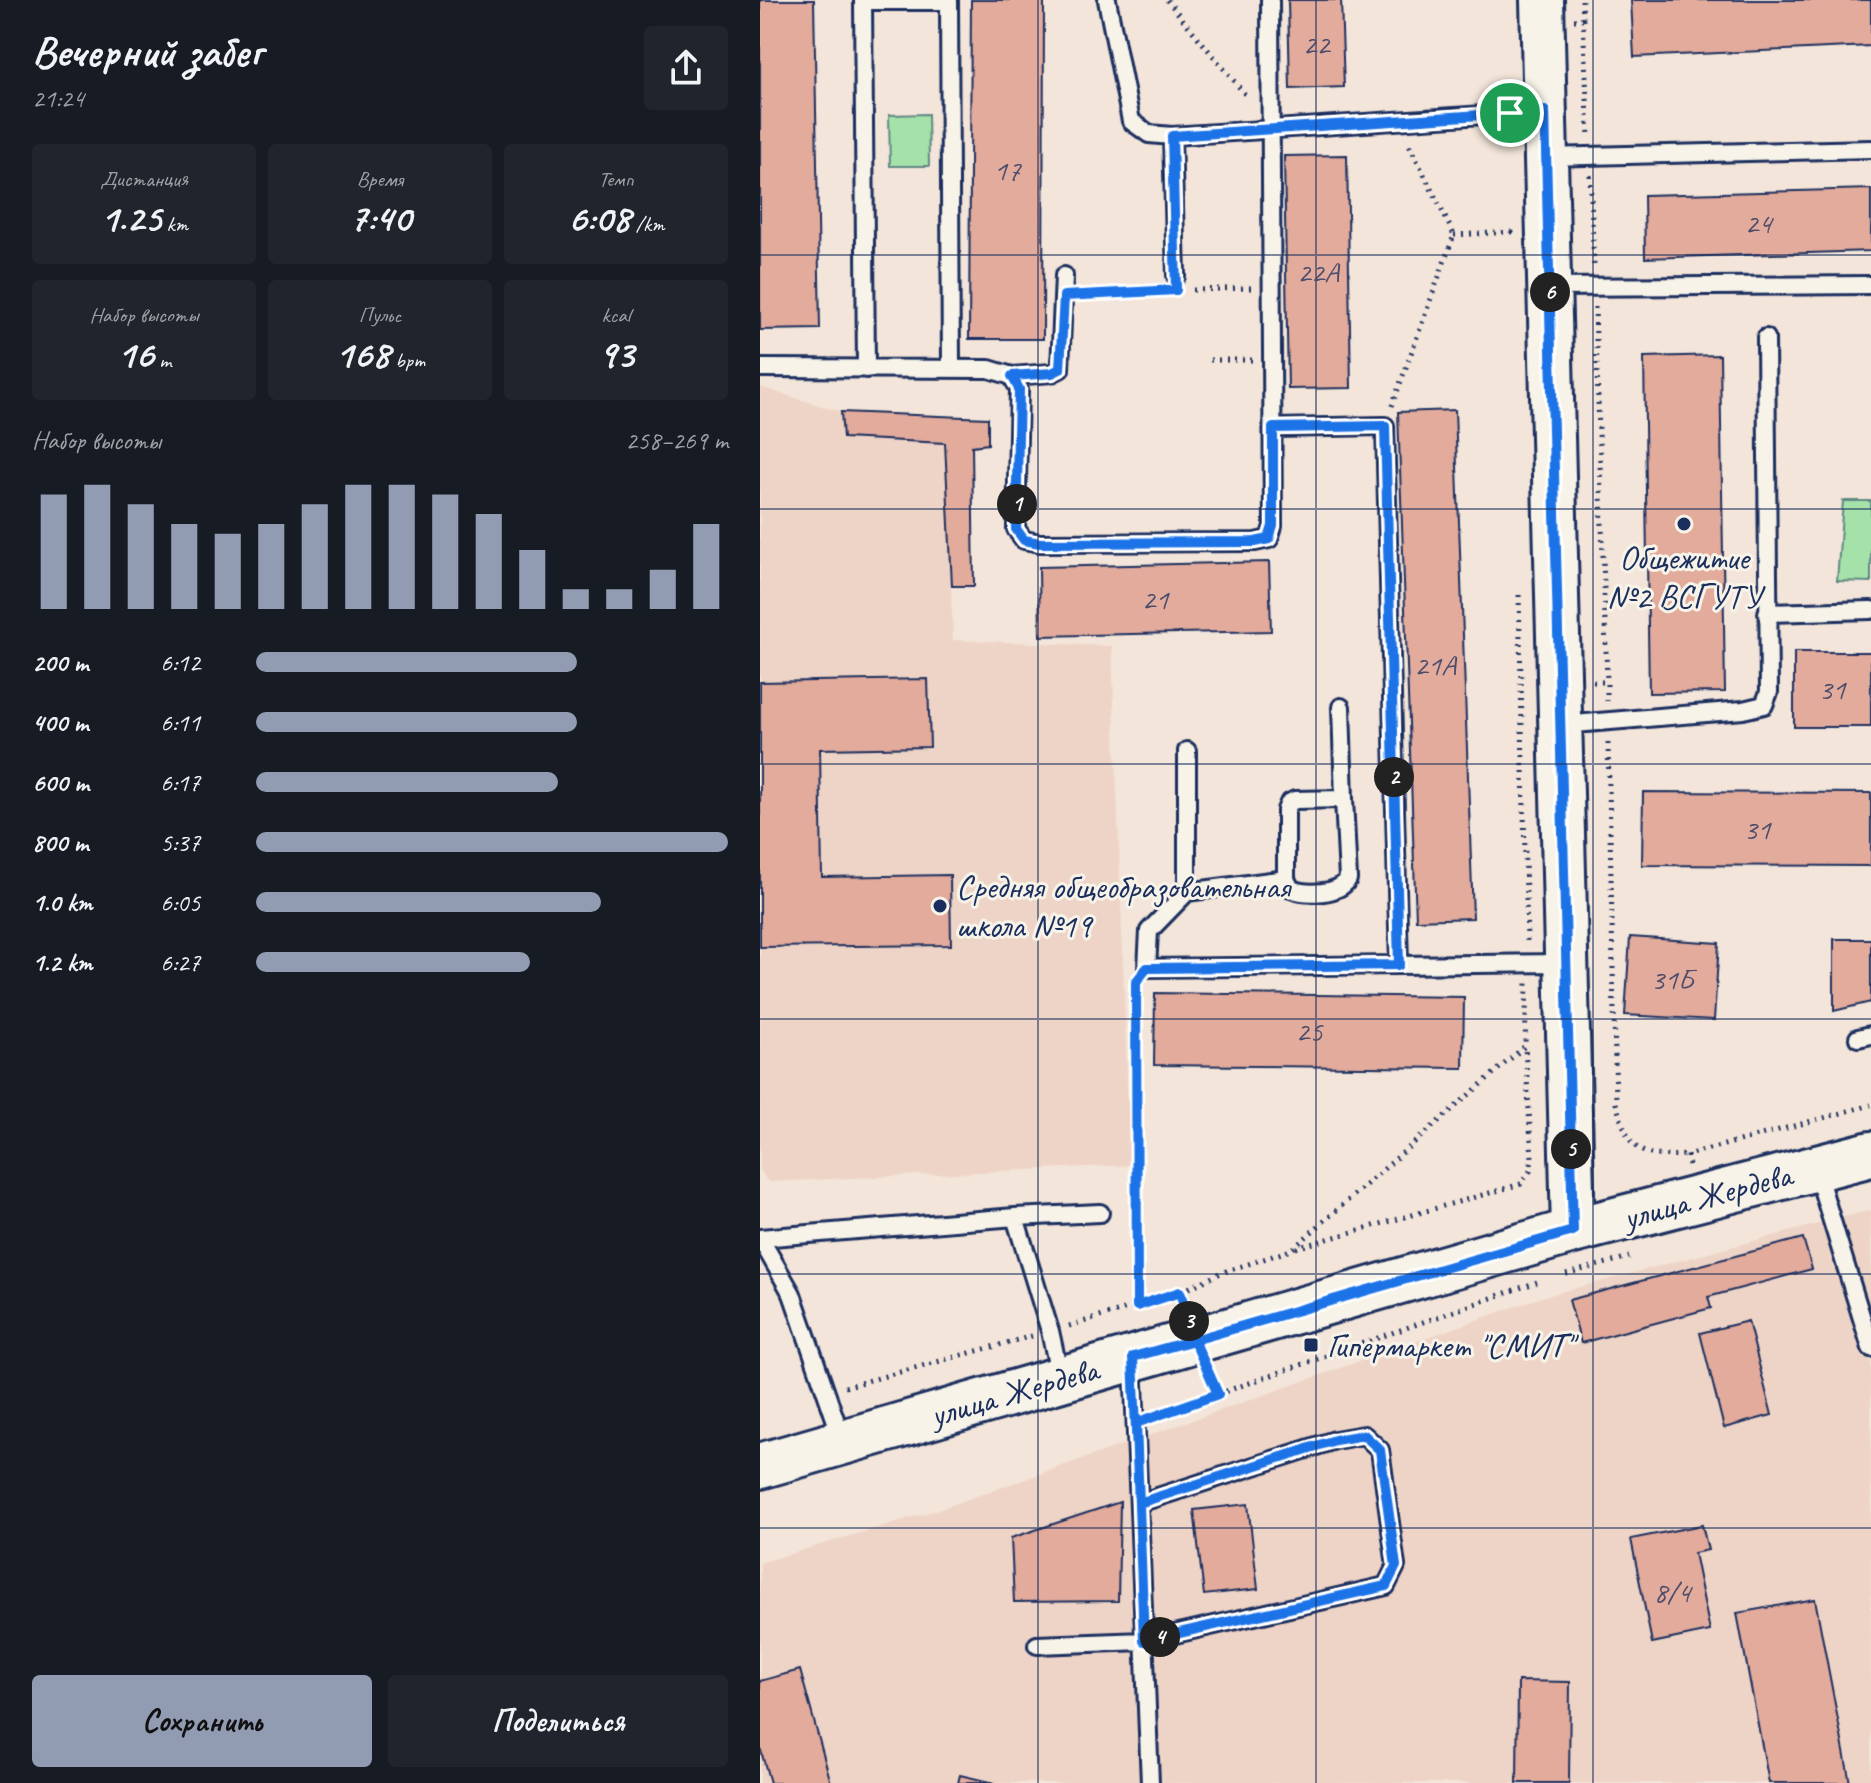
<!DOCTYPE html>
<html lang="ru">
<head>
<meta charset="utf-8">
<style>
	body { margin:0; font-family:Caveat,sans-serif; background:#20242c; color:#f1f3f6; height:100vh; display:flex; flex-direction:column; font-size:30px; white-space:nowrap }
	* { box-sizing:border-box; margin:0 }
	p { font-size:26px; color:#9ea1a6 }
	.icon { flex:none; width:44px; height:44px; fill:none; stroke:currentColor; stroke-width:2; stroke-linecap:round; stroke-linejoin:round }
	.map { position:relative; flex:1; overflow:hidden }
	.drawer { display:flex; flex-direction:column; background:#171b24; width:760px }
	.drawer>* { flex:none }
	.pin { position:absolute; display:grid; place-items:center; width:68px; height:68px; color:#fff; margin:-34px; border:4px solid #fff; border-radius:50%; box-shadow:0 2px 8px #0007 }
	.km { position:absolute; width:40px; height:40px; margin:-20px; border-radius:50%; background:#222; color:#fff; font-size:22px; line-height:40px; text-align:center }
	.round { display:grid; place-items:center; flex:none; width:84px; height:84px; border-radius:8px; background:#20242c }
	.summary { display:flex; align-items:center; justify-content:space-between; height:136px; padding:0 32px }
	h1 { font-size:44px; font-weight:700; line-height:60px }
	.figures { display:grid; grid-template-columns:repeat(3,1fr); gap:12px; height:136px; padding:8px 32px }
	.figures div { display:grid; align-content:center; border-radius:8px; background:#20242c; text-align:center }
	.figures b { font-size:40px; font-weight:700 }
	.figures small { font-size:22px; font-weight:400 }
	.figures p { font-size:22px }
	.chart { height:224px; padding:16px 32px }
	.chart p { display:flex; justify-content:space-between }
	.chart svg { width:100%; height:144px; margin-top:8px; stroke:#919bb2; stroke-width:6 }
	.button { display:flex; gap:16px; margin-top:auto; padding:16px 32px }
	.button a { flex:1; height:92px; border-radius:8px; background:#919bb2; color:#111; font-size:32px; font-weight:700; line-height:92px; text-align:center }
	.button a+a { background:#20242c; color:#f1f3f6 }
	ul { padding:0 32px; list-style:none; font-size:26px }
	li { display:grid; grid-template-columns:128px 96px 1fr; align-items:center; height:60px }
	li i { height:20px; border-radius:10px; background:#919bb2 }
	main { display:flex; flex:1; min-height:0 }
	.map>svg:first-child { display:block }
	.built { fill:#eed4c6 }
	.green { fill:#a4e2a9; stroke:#608884; stroke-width:2 }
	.building { fill:#e3ab9b; stroke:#1b2f5e; stroke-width:2 }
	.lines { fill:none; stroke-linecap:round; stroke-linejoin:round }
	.service-casing { stroke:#1b2f5e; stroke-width:22 }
	.tertiary-casing { stroke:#1b2f5e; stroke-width:48 }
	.secondary-casing { stroke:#1b2f5e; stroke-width:50 }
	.path { stroke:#1b2f5e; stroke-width:5; stroke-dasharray:2 6; stroke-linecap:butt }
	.service { stroke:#f7f3e8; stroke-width:16 }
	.tertiary { stroke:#f7f3e8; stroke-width:42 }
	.secondary { stroke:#f7f3e8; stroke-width:44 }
	.route-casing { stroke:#fff; stroke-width:16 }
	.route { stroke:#1a73e8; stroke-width:10 }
	.grid { fill:none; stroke:#1b2f5e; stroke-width:2; stroke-opacity:0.55 }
	.poi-dot { fill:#1b2f5e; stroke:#f7f3e8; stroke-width:3 }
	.labels { text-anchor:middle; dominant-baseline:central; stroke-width:6; stroke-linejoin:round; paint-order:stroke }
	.number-label { font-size:30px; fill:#4d4e6d }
	.poi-label { font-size:34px; fill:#1b2f5e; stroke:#f7f3e8; text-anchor:start }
	.street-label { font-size:34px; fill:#1b2f5e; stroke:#f7f3e8 }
</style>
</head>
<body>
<main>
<section class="drawer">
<div class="summary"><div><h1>Вечерний забег</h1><p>21:24</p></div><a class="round"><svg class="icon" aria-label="share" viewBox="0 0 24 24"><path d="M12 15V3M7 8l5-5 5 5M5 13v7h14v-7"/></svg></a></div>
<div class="figures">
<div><p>Дистанция</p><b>1.25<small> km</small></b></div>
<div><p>Время</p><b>7:40</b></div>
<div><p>Темп</p><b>6:08<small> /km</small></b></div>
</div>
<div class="figures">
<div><p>Набор высоты</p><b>16<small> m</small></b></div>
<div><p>Пульс</p><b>168<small> bpm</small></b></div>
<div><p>kcal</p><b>93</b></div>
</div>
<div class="chart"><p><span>Набор высоты</span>258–269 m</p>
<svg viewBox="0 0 160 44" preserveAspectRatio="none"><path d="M5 44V9M15 44V6M25 44V12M35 44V18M45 44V21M55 44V18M65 44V12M75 44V6M85 44V6M95 44V9M105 44V15M115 44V26M125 44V38M135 44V38M145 44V32M155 44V18"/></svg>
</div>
<ul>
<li><b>200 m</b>6:12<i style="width:68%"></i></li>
<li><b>400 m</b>6:11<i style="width:68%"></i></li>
<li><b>600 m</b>6:17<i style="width:64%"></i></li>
<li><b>800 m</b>5:37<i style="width:100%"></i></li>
<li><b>1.0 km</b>6:05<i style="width:73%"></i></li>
<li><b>1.2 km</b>6:27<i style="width:58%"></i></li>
</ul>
<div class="button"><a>Сохранить</a><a>Поделиться</a></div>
</section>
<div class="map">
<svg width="1111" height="1783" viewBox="0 0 1111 1783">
	<rect width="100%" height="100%" fill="#f3e5d9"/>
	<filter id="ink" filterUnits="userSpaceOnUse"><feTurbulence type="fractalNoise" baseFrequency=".0125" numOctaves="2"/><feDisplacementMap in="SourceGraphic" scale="16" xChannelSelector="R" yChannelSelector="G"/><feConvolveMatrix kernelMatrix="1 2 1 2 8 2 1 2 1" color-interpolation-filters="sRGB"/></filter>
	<g filter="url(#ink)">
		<path class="built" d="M0 387 81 412 83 438 185 443 193 640 352 646 370 1165 8 1182 0 1170Z
			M1111 1210V1783H0V1563L180 1509 782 1297Z"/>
		<path class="green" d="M168 114 169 166H130L129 115Z
			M1083 501H1111V582L1077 581Z"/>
		<path class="building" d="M0 0H54L60 329 0 330Z
			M211 0H284L283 339H209Z
			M528 0H581L584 87 530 89Z
			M871 0H1111V46L874 57Z
			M587 155 591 388 528 389 524 156Z
			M1111 189V251L885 258 884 195Z
			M960 355 965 692 889 693 884 357Z
			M695 410 713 918 656 920 638 412Z
			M81 412 228 418V444L212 446 214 586H192L185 443 83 438Z
			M509 562 511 631 280 636 279 567Z
			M1034 652H1111V727H1034Z
			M168 679 170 747 60 749 62 877 190 875 191 945 0 947V682Z
			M883 792 1111 793V866L882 865Z
			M870 937 959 943 954 1020 865 1015Z
			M1074 939H1111V1002L1074 1011Z
			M395 993 704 997 703 1068 394 1065Z
			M1043 1238 1052 1269 948 1297 951 1308 821 1343 809 1300Z
			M988 1321 1012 1415 964 1428 940 1333Z
			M360 1502 358 1601 254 1602 251 1538Z
			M488 1504 498 1589 444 1595 434 1510Z
			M942 1525 948 1550 934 1553 950 1631 892 1643 871 1539Z
			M1055 1599 1090 1783H1009L977 1613Z
			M40 1670 71 1783H10L0 1747V1681Z
			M758 1681 810 1682 809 1783H757Z
			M200 1775 234 1783H198Z"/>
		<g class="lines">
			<g class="service-casing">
				<path id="service" d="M103 0 106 369
					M347 0 371 121 389 134 412 136 783 111
					M103 1H189L191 369
					M412 136 416 276
					M786 157 1111 149
					M790 287 1111 285
					M0 368 229 369 252 376 259 389 256 529 264 540 280 543 495 542 509 539 513 526 510 0
					M252 376 292 373 300 369 304 276
					M513 428 625 426 639 965
					M1007 613 1111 610
					M581 707 584 799
					M802 725 983 710 1004 705 1009 692 1006 338
					M427 751V892L389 931 387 968 805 963
					M427 892 526 879V810L529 803 535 800 584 799 588 879C579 895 546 895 531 889L526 879
					M1098 1038 1111 1035
					M1056 1169 1111 1348
					M255 1217 340 1213
					M0 1238 255 1217 290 1331 300 1377
					M0 1238 32 1294 82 1439
					M373 1359 390 1783
					M277 1645 384 1641 626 1586 636 1566 620 1450 604 1435 575 1440 379 1503"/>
			</g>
			<g class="tertiary-casing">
				<path id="tertiary" d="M782 0 813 1231"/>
			</g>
			<g class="secondary-casing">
				<path id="secondary" d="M0 1466 813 1231 1111 1154"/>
			</g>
			<path class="path" d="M407 0 488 98
				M822 0 823 20
				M814 20H823L829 137
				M830 175 834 265
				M694 235 751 232 750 229
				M433 290 491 288
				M325 295 403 291
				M835 307 847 682
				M450 360H492
				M632 406 694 235 648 142
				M759 595 767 941
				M833 682H847V701
				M848 743 856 1103C870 1151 876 1158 927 1155
				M376 985 377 1306 420 1292 461 1273 531 1250 765 1046 767 983
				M929 1165 927 1155 1111 1105
				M536 1248 761 1184 770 1171 772 1158 765 1047
				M806 1274 869 1257
				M309 1326 377 1306
				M449 1372 458 1394 777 1282
				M85 1387 272 1336
				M395 1416 458 1394"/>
			<use href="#service" class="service"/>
			<use href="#tertiary" class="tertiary"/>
			<use href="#secondary" class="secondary"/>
		</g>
	</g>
	<g class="lines" filter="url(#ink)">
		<g class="route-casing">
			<path id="route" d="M750 113 412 136 416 290 304 296 300 369 292 373 252 376 259 389 256 529 264 540 280 543 495 542 509 539 513 526V428L625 426 639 965 387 968 376 982 377 1306 420 1292 434 1340 373 1357 379 1503 575 1440 604 1435 620 1450 636 1566 626 1586 384 1641 376 1423 458 1394 434 1340 813 1231 785 111 750 113"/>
		</g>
		<use href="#route" class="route"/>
	</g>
	<path class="grid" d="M278 0V1783M556 0V1783M833 0V1783M0 255H1111M0 509H1111M0 764H1111M0 1019H1111M0 1274H1111M0 1528H1111"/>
	<g class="poi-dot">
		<circle cx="924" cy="524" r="8"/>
		<circle cx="180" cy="906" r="8"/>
		<rect x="543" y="1337" width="16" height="16" rx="4"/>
	</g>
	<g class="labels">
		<g class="number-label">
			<text x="556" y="44">22</text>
			<text x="247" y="170">17</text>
			<text x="998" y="223">24</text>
			<text x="558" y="272">22А</text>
			<text x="395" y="599">21</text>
			<text x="675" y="665">21А</text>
			<text x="1072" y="689">31</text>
			<text x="997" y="829">31</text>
			<text x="912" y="979">31Б</text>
			<text x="549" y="1031">25</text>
			<text x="912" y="1592">8/4</text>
		</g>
		<g class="poi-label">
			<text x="924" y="557" text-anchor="middle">Общежитие<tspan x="924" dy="39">№2 ВСГУТУ</tspan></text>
			<text x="196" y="886">Средняя общеобразовательная<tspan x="196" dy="39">школа №19</tspan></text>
			<text x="567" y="1345">Гипермаркет "СМИТ"</text>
		</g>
		<g class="street-label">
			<text transform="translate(947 1196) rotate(-15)">улица Жердева</text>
			<text transform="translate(254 1392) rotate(-16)">улица Жердева</text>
		</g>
	</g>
</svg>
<div class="pin" style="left:750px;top:113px;background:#1e9e55"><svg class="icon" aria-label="arrive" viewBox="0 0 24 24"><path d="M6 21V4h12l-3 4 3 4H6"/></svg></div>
<b class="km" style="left:257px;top:504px">1</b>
<b class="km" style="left:634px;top:777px">2</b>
<b class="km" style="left:429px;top:1321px">3</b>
<b class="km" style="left:400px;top:1637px">4</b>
<b class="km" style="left:811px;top:1149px">5</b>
<b class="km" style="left:790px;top:292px">6</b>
</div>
</main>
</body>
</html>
